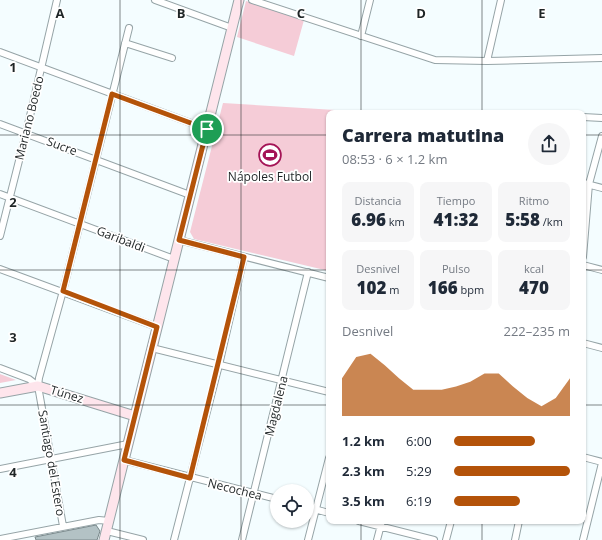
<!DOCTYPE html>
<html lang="es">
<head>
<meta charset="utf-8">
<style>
	body { margin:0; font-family:"Open Sans",sans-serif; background:#f6f6f7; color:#1f2937; height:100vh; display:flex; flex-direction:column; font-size:15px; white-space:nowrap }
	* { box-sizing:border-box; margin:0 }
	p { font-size:13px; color:#747a83 }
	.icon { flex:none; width:22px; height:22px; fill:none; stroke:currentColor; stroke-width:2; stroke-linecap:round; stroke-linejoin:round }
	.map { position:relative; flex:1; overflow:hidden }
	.details { position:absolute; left:326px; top:110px; width:260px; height:414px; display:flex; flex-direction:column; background:#fff; border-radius:8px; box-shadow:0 1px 3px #0004 }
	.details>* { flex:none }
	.tools { position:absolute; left:270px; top:484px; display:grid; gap:8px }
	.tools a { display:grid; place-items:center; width:44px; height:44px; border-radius:50%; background:#fff; box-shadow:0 1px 3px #0004; font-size:20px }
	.pin { position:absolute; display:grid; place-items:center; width:34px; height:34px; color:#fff; margin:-17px; border:2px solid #fff; border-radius:50%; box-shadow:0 1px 4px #0007 }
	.round { display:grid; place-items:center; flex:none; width:42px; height:42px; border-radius:21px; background:#f6f6f7 }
	.head { display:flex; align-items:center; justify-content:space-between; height:68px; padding:0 16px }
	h1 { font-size:18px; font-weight:800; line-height:30px }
	.stats { display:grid; grid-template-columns:repeat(3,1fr); gap:6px; height:68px; padding:4px 16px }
	.stats div { display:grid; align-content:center; border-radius:8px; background:#f6f6f7; text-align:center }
	.stats b { font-size:17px; font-weight:800 }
	.stats small { font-size:11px; font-weight:400 }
	.stats p { font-size:11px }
	.chart { height:112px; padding:8px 16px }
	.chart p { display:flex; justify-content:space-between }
	.chart svg { width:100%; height:72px; margin-top:4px; fill:#b45309; opacity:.7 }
	ul { padding:0 16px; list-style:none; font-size:13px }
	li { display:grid; grid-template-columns:64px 48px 1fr; align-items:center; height:30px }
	li i { height:10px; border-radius:5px; background:#b45309 }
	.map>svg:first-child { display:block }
	.green { fill:#f5ccd7 }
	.building { fill:#b3c2c5; stroke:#7a888b }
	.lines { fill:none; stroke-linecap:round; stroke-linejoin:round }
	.street-casing { stroke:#96a4a7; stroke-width:8 }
	.secondary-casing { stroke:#96a4a7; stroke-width:11 }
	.street { stroke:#fff; stroke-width:6 }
	.secondary { stroke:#fee5ec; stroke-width:9 }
	.route-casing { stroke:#fff; stroke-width:8 }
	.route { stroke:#b45309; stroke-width:5 }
	.grid { fill:none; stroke:#1f2526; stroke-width:1; stroke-opacity:0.55 }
	.labels { text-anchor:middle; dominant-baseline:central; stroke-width:3.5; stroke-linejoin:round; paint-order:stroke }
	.street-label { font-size:12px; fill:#1f2526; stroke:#fff }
	.poi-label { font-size:12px; fill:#1f2526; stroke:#fff }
	.grid-label { font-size:13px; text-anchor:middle; font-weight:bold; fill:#1f2526; stroke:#fff; stroke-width:3.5; stroke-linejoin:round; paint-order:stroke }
</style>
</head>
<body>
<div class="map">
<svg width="602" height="540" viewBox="0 0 602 540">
	<rect width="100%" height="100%" fill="#f4fdff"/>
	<path class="green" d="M246 1 304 20 294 56 237 37Z
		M223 103 384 113H329V271L194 239 190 232Z
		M0 374 16 380 0 383Z"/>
	<path class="building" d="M96 525 100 531 97 540H36L35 537Z"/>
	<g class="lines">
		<g class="street-casing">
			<path id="street" d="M155 0 232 28
				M252 0 435 60 487 61 602 58
				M361 36 370 0
				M125 43 172 58
				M0 52 207 129
				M487 61 501 0
				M583 117 602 118
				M0 124 190 195
				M583 183 602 188
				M0 194 174 259
				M0 236 26 133 57 0
				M179 240 329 278
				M583 257 589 184 602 136
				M583 265 602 270
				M0 269 157 327
				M583 343 602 348
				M152 348 329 392
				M0 368 29 379 38 386
				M583 457 602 462
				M124 460 277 499
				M0 469 128 444
				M307 507 329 513
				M359 521 434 540
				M63 526 38 386 39 378 63 291 129 28
				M107 531 143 540
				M0 539 99 520 109 521
				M174 540 219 365 244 257
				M242 540 308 272
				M308 540 329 458
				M377 540 382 521
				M446 540 451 521
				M515 540 519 521
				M583 540 602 463"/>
		</g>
		<g class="secondary-casing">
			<path id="secondary" d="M0 393 38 386 135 416
				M104 540 239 0"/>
		</g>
		<use href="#street" class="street"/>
		<use href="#secondary" class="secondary"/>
	</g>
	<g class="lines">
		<g class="route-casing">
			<path id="route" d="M112 94 207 129 179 240 244 257 190 478 124 460 157 327 63 291Z"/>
		</g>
		<use href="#route" class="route"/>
	</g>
	<path class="grid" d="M120 0V540M241 0V540M361 0V113M482 0V113M0 135H329M583 135H602M0 270H329M583 270H602M0 405H329M583 405H602M361 521V540M482 521V540"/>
	<defs>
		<g id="stadium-ring" transform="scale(1.15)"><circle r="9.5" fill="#fff" stroke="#a41456" stroke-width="1.5"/><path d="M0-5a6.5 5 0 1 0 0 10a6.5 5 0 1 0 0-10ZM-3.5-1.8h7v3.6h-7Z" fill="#a41456"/></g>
	</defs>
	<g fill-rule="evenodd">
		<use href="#stadium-ring" x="270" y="155"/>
	</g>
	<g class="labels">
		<g class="street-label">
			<text transform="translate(29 118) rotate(-76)">Mariano Boedo</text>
			<text transform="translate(62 146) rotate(20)">Sucre</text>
			<text transform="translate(121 239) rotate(21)">Garibaldi</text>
			<text transform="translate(67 394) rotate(17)">Túnez</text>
			<text transform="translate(276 406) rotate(-76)">Magdalena</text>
			<text transform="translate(52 463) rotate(80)">Santiago del Estero</text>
			<text transform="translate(235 489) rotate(14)">Necochea</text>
		</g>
		<g class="poi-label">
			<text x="270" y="176">Nápoles Futbol</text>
		</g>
	</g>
	<g class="grid-label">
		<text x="60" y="18">A</text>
		<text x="181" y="18">B</text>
		<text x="301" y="18">C</text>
		<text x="421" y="18">D</text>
		<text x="542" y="18">E</text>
		<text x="13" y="72">1</text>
		<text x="13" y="207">2</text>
		<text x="13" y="342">3</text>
		<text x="13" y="477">4</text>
	</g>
</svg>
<div class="tools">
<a><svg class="icon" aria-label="locate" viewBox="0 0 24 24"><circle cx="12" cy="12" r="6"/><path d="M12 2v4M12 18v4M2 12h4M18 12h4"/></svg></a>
</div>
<div class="pin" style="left:207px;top:129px;background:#1e9e55"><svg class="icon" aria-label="arrive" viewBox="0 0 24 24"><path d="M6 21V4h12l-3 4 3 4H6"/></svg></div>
<section class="details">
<div class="head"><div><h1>Carrera matutina</h1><p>08:53 · 6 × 1.2 km</p></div><a class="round"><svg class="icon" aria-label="share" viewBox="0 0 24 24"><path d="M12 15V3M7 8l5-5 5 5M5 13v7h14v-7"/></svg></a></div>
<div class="stats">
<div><p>Distancia</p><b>6.96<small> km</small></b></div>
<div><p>Tiempo</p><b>41:32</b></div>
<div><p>Ritmo</p><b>5:58<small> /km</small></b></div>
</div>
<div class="stats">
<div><p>Desnivel</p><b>102<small> m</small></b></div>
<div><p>Pulso</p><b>166<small> bpm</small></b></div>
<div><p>kcal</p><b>470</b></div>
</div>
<div class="chart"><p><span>Desnivel</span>222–235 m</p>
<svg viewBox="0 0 160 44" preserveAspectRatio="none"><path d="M0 44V21L10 8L20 6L30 13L40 21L50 28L60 28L70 28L80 26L90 23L100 18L110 18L120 26L130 33L140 38L150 33L160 21V44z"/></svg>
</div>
<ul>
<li><b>1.2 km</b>6:00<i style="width:70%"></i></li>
<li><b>2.3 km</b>5:29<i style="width:100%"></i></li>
<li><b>3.5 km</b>6:19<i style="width:57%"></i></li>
</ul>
</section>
</div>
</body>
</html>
